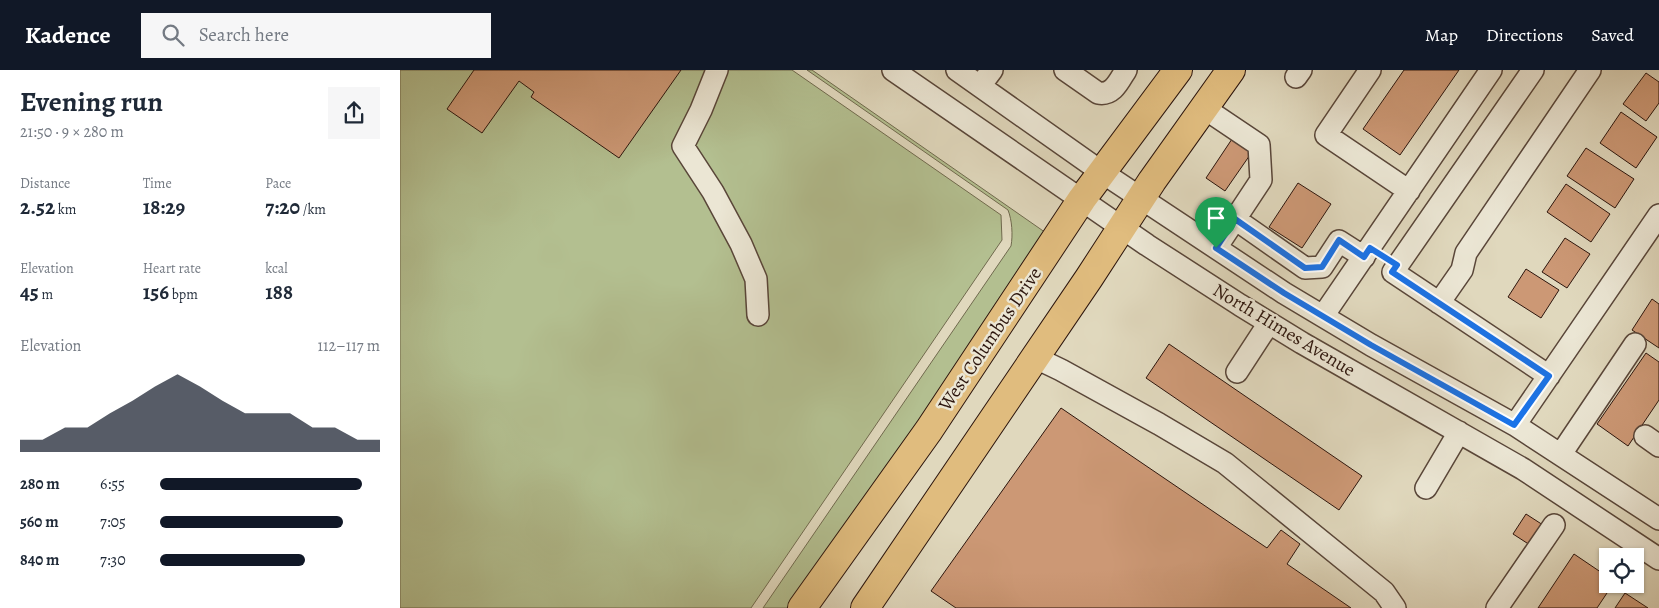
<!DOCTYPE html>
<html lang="en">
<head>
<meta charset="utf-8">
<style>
	body { margin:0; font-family:Alegreya,serif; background:#f6f6f7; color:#1f2937; height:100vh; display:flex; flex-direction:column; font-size:19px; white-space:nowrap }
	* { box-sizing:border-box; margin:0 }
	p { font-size:16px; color:#747a83 }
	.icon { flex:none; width:28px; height:28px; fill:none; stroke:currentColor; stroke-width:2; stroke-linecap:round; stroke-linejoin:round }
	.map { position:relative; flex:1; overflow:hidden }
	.panel { display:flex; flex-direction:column; background:#fff; width:400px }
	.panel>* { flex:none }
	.fabs { position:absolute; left:1199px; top:478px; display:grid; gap:10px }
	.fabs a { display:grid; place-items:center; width:45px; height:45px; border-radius:0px; background:#fff; box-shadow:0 1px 4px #0004; font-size:25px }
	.pin { position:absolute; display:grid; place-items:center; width:42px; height:42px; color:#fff; margin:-51px -21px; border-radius:50% 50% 50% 0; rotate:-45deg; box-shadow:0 0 5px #0007 }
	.pin .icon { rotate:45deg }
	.round { display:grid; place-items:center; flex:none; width:52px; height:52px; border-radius:0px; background:#f6f6f7 }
	.summary { display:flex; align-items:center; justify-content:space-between; height:85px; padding:0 20px }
	h1 { font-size:28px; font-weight:600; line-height:38px }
	.figures { display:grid; grid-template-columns:repeat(3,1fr); gap:8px; height:85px; padding:5px 20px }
	.figures div { display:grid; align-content:center }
	.figures b { font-size:21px; font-weight:600 }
	.figures small { font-size:14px; font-weight:400 }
	.figures p { font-size:14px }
	.chart { height:140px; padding:10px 20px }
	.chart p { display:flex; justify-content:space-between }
	.chart svg { width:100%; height:90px; margin-top:5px; fill:#111827; opacity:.7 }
	ul { padding:0 20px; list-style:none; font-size:16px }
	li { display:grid; grid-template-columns:80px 60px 1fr; align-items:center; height:38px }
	li i { height:12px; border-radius:6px; background:#111827 }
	header { display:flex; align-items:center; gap:30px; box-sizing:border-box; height:70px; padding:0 25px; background:#111827; color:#fff }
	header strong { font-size:24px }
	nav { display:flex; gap:28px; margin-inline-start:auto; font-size:18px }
	.search { width:350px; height:45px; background:#f6f6f7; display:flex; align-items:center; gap:12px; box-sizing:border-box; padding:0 18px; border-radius:0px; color:#747a83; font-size:19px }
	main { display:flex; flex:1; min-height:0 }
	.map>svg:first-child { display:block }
	.green { fill:#b3bf90; stroke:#706a4e }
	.building { fill:#cc9875; stroke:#2c150d }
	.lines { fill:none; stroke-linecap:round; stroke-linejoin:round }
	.minor-casing { stroke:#594639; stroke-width:24 }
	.major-casing { stroke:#2c150d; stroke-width:30 }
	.minor { stroke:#ebe6d4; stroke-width:21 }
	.major { stroke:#e0bc7e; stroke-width:28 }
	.route-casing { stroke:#fff; stroke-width:10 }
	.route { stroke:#1a73e8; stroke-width:6 }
	.labels { text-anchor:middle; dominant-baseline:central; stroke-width:5; stroke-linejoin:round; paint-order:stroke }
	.street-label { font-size:19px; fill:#2c150d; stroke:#ebe6d4 }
</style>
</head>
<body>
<header>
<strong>Kadence</strong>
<div class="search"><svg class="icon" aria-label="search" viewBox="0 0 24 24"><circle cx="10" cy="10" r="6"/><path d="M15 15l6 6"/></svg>Search here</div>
<nav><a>Map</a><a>Directions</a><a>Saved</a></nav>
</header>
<main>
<section class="panel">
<div class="summary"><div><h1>Evening run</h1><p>21:50 · 9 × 280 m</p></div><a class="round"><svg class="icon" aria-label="share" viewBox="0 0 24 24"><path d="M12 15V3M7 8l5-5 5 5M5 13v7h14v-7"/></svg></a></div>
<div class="figures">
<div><p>Distance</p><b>2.52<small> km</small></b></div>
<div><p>Time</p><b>18:29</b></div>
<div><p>Pace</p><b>7:20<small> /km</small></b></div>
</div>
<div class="figures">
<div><p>Elevation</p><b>45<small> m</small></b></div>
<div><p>Heart rate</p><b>156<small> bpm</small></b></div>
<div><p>kcal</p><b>188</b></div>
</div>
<div class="chart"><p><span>Elevation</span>112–117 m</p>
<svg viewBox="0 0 160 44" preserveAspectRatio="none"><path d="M0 44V38L10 38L20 32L30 32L40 25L50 19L60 12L70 6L80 12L90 19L100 25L110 25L120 25L130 32L140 32L150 38L160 38V44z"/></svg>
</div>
<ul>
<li><b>280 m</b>6:55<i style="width:92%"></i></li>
<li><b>560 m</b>7:05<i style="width:83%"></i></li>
<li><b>840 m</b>7:30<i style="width:66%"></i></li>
</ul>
</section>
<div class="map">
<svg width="1259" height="538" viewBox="0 0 1259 538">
	<rect width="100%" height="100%" fill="#e0d8bd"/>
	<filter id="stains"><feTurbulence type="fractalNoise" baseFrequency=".004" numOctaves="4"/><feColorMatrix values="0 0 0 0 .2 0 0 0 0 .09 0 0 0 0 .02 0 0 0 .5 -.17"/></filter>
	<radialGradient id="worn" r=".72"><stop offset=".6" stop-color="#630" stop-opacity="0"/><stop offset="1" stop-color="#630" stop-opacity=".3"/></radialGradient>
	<path class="green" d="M0 0H392L601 145 602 170 351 538H0Z
		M407 0H412L649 165 387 538H363L611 176C613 165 612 150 608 140Z"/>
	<path class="building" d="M74 0H281L219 88 131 27 134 22 119 11 82 63 47 39Z
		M1004 0H1059L1000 85 963 59Z
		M1246 3 1259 12V33L1246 51 1223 34Z
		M1221 42 1257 67 1236 98 1200 73Z
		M832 69 852 82 825 121 806 108Z
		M1186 78 1234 109 1215 138 1167 106Z
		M898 113 931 134 902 178 869 157Z
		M1166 114 1210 144 1191 172 1147 142Z
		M1165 168 1190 184 1167 218 1142 202Z
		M1126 199 1159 220 1141 248 1108 227Z
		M1252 229 1259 234V278L1232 260Z
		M769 274 962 406 939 440 746 308Z
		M1246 283 1259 292V330L1228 376 1197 354Z
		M661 338 867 478 881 460 900 474 887 494 951 538H556L531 521Z
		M1126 444 1143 455 1130 475 1113 464Z
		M1174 484 1208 507V514H1213L1197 538H1138Z
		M1225 523 1248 538H1215Z"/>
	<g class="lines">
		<g class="minor-casing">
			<path id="minor" d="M317 0 301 40 283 76 313 122 341 174 356 209 358 245
				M493 0 747 175 840 235 902 273 1123 399 1259 489
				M557 0 703 103 884 223 971 275 1115 355 1259 449
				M665 0 698 23C713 26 719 11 726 0
				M970 0 926 65 1009 121
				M1133 0 993 202 1149 306
				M896 7 901 0
				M580 16 592 0
				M804 38 859 75 861 110 816 178
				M835 149 905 198 922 197 939 171 964 187
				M1039 233 1062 200 1066 183 1190 0
				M923 246 1091 0
				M636 288 661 300 759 354 825 393 984 522 995 538
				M837 302 869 253
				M1115 355 1259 145
				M1245 366 1259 376
				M1161 384 1235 274
				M1026 418 1059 362
				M1097 538 1154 455"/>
		</g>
		<g class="major-casing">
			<path id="major" d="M402 538 529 360 682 129 778 0
				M465 538 689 208 752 111 831 0"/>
		</g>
		<use href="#minor" class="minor"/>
		<use href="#major" class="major"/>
	</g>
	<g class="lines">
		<g class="route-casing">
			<path id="route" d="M835 149 905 198 922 197 939 170 964 187 970 178 997 195 992 202 1149 306 1114 355 971 275 884 223 816 178Z"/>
		</g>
		<use href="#route" class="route"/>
	</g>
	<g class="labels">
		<g class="street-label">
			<text transform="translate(884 260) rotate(31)">North Himes Avenue</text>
			<text transform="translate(590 269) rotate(-56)">West Columbus Drive</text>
		</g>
	</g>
	<rect width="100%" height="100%" filter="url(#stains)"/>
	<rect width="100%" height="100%" fill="url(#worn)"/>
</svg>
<div class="fabs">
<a><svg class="icon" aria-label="locate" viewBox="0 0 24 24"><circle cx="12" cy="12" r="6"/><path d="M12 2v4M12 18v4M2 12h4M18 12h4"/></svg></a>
</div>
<div class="pin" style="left:816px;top:178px;background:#1e9e55"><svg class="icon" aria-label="arrive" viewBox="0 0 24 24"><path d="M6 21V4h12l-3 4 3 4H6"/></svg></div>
</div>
</main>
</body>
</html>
